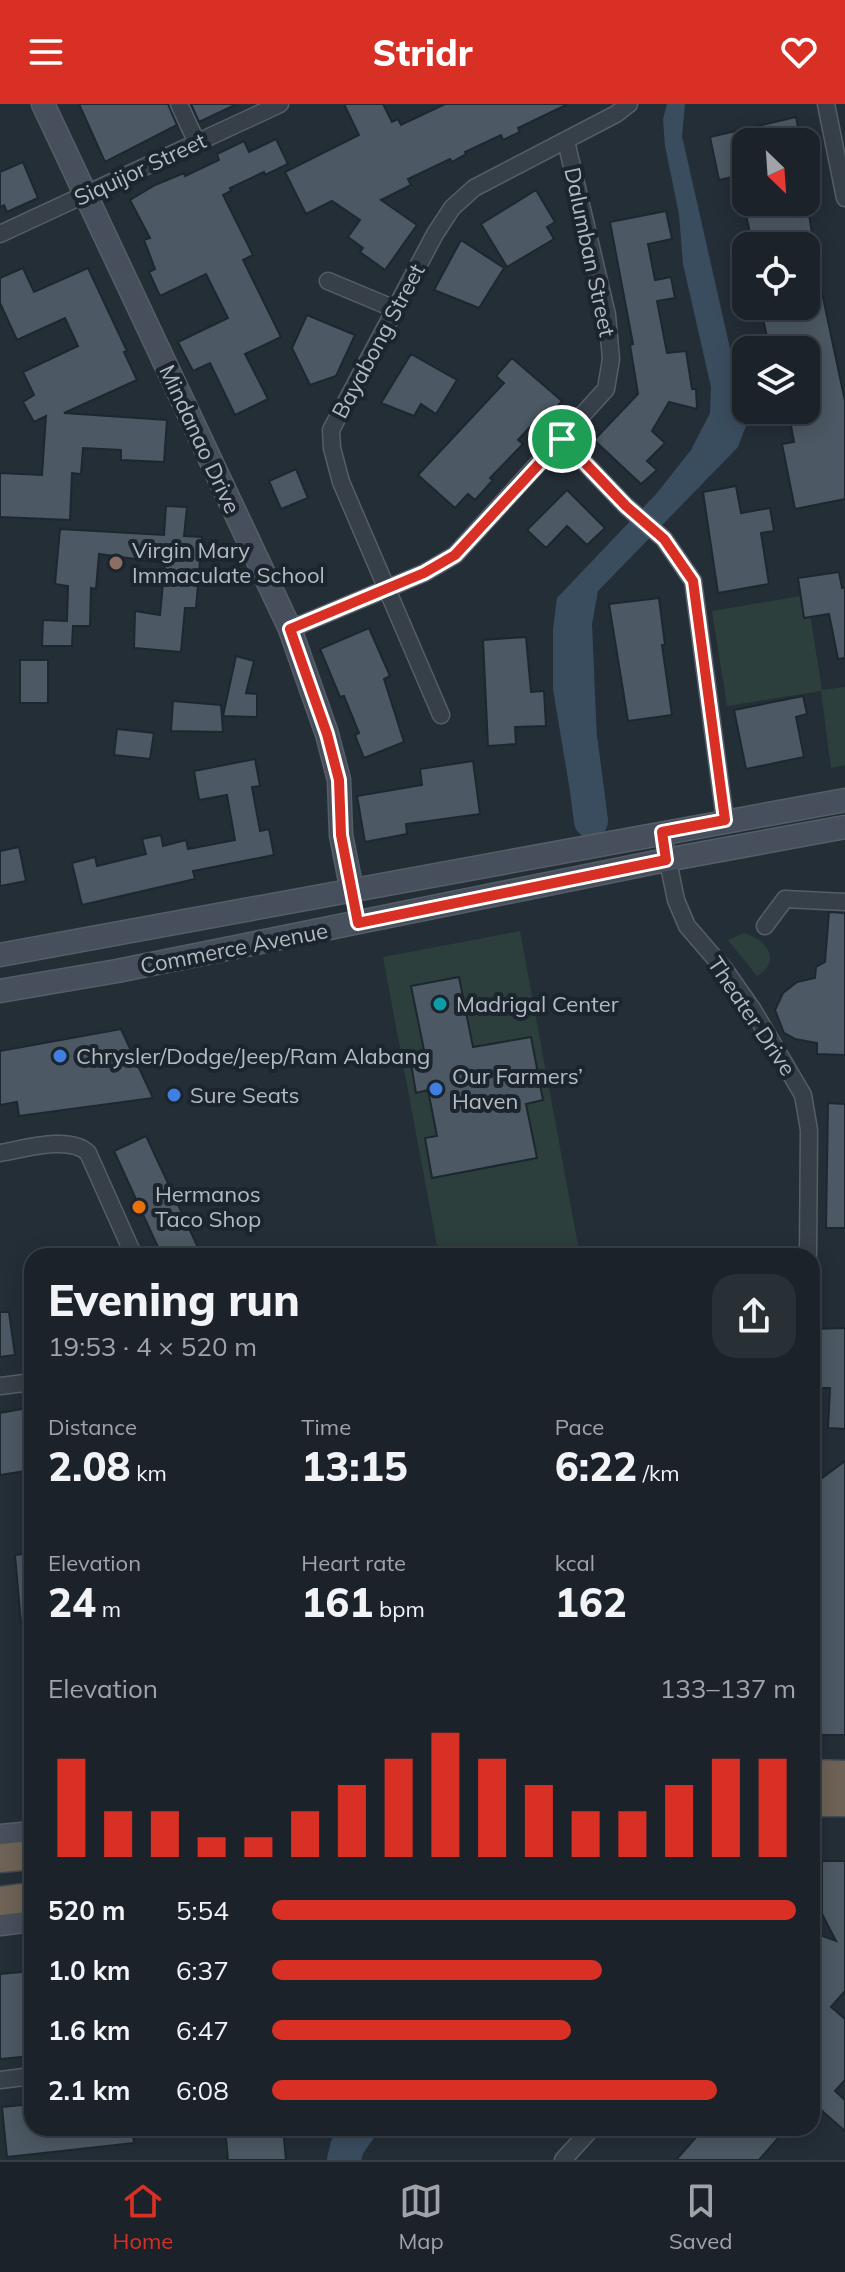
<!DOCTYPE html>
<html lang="en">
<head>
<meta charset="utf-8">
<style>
	body { margin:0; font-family:Mulish,sans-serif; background:#282f35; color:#f1f3f6; height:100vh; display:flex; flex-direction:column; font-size:30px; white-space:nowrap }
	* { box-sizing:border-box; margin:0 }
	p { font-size:26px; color:#a0a4a8 }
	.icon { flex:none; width:44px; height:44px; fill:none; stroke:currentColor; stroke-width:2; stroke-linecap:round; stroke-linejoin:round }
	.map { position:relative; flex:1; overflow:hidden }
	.side { position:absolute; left:24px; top:1144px; width:796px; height:888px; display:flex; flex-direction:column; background:#1b2229; border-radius:24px; box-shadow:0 4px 20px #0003,0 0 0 2px #393f46 }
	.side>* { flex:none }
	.needle { width:52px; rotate:155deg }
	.buttons { position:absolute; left:732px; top:24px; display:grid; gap:16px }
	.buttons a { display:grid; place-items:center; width:88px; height:88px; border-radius:16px; background:#1b2229; box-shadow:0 4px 20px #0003,0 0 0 2px #393f46; font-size:40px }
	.pin { position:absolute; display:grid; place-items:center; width:68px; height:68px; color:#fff; margin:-34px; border:4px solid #fff; border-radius:50%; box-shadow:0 2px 8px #0007 }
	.round { display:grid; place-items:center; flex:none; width:84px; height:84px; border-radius:24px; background:#282f35 }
	.overview { display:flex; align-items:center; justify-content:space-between; height:136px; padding:0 24px }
	h1 { font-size:44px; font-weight:800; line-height:60px }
	.metrics { display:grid; grid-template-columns:repeat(3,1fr); gap:12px; height:136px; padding:8px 24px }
	.metrics div { display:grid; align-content:center }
	.metrics b { font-size:40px; font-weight:800 }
	.metrics small { font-size:22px; font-weight:400 }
	.metrics p { font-size:22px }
	.chart { height:224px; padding:16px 24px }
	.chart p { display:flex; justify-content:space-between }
	.chart svg { width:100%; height:144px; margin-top:8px; stroke:#d93025; stroke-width:6 }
	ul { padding:0 24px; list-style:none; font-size:26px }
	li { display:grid; grid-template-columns:128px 96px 1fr; align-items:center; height:60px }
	li i { height:20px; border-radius:10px; background:#d93025 }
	header { display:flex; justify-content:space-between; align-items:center; height:104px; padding:0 24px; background:#d93025; color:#fff; font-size:36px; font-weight:800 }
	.tabs { display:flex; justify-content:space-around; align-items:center; height:112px; border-top:2px solid #393f46; background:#1b2229; font-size:22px; color:#a0a4a8 }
	.tabs a { display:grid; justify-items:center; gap:4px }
	.tabs .active { color:#d93025 }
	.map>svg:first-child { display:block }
	.green { fill:#2c3f3d }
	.water { fill:#3a4d5f }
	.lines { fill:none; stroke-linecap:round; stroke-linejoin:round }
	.river { stroke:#3a4d5f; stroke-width:34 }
	.building { fill:#4c5863; stroke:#1e272f; stroke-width:2 }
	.street-casing { stroke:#555e66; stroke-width:19 }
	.secondary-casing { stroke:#555e66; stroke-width:25 }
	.highway-casing { stroke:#424b53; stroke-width:31 }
	.street { stroke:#374048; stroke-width:16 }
	.secondary { stroke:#464f5b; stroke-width:22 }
	.highway { stroke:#6d6255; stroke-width:28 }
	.route-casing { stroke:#fff; stroke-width:16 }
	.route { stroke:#d93025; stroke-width:10 }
	.education-dot { fill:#8d6e63; stroke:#1c252d; stroke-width:3 }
	.culture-dot { fill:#0f9aa8; stroke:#1c252d; stroke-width:3 }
	.shop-dot { fill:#3f7fe0; stroke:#1c252d; stroke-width:3 }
	.food-dot { fill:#e8710a; stroke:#1c252d; stroke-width:3 }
	.labels { text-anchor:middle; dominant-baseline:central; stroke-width:8; stroke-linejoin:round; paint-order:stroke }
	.street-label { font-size:22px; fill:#b2bbc4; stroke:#1c252d }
	.poi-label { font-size:22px; fill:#b2bbc4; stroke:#1c252d; text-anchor:start }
</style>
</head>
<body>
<header><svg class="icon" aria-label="menu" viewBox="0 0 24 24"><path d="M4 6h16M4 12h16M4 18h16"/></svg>Stridr<svg class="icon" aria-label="heart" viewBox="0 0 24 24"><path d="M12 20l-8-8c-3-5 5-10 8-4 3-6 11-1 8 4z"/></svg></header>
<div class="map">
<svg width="845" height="2056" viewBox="0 0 845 2056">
	<rect width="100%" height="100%" fill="#242e37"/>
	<path class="green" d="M807 491 822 586 845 583V661L831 664 821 587 727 602 712 507Z
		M520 827 580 1152H439L383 853Z
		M744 829C766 835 783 857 757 872L728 836Z"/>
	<path class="water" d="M667 0H685L682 32 736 271 746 306 750 311 738 343 598 487 592 520 599 683 570 687 553 585V526L557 494 657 389 691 346 710 309 711 283 683 160 679 110 665 42 663 15Z"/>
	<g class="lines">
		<path class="river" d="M581 640 591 717
			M344 2056 347 2043 360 2024"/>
	</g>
	<path class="building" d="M79 0H168L177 21 105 58Z
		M191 0H237L199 18Z
		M344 0H383L392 18 398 15 401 21 445 0H568L518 24 520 28 503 36 501 31 465 48 466 50 452 58 450 55 408 75 411 81 381 96 417 121 385 166 360 148 363 144 348 133 360 116 332 97 306 110 285 68 359 31Z
		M796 13 801 38H746V70L719 76 710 33Z
		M276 35 288 60 265 71 264 68 230 84 231 87 223 91 253 151 243 156 281 233 245 250 268 295 235 311 210 259 193 267 178 238 228 214 206 170 160 192 149 168 155 165 144 136 150 134 130 96 155 81 184 69 185 72 219 56 217 50 244 37 249 48Z
		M23 58 38 94 7 108 4 101 0 103V68Z
		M536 86 555 118 547 123 554 135 507 163 481 120Z
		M743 98H807L814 142H753Z
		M666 107 672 135 648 140 655 176 671 173 675 194 657 197 667 249 686 247 692 285H696L697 305 669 298 652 327 665 339 647 357 657 366 641 380 594 336 638 290 630 241 633 240 610 118Z
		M461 136 504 164 479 204 434 186Z
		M812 142 845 297V395L795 405 782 340 794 338 788 306H806V246H770L760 202H806V143Z
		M23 164 34 188 88 164 127 247 124 248 137 276 64 309 167 316 164 358 121 356V346L83 344 81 370 72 369 70 416 0 413V369L42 371 46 312 34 318 23 298 34 291 23 268 78 242 65 214 17 236 0 199V174Z
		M307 211 355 231 336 272 310 281 292 244Z
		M411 250 457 276 436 310 421 300 414 312 381 299Z
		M512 254 562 297 547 314 542 310 518 336 523 340 490 374 493 376 475 396 468 390 455 404 418 371 504 279 496 272Z
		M296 365 308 394 281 405 269 377Z
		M736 382 741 409 770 404 774 427 761 429 769 480 718 489 703 388Z
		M567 386 605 424 587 441 567 422 546 444 527 426Z
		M166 402 187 403 184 432 202 433 196 504H185L181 548 134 544 135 507 160 511 165 459 99 450 96 485 91 484 90 522H73L72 542H42L43 516 67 517 68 482 55 480 60 425 164 431Z
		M839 468 842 484 845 483V554L838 555 829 510 804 514 798 474Z
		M659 494 665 541H662L672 611 628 617 609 500Z
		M369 524 390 572 384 575 404 638 364 654 355 631 359 629 344 592 340 593 320 545Z
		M526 533 531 588 544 587 546 622 515 623 516 640 488 642 483 536Z
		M236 552 254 557 246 589 257 590V613L223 612Z
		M20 556H48V599H20Z
		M803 592 807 610 796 613 804 653 746 665 734 606Z
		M173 597 221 601 223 628 171 627Z
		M117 625 154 629 150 655 114 651Z
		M255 655 260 682 252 683 260 727 269 725 274 751 193 767 195 775 82 801 72 759 95 753 97 762 146 750 142 735 161 731 163 742 186 736 188 745 235 736 227 691 199 696 194 667Z
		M473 657 480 710 406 720 407 730 365 738 357 692 422 681 420 665Z
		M19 743 26 777 0 782V747Z
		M829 808 845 809V951L817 950V939L795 935 784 929 775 906 783 889 797 878 815 874 816 863 825 858Z
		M459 873 473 943 531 933 543 996 526 1000 537 1054 432 1074 425 1034 437 1032 428 986 416 989 410 954 425 951 411 882Z
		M121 925 153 994 19 1012 17 998 0 1001V947Z
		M828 999 845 1000V1124H826Z
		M146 1032 202 1152H162L114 1047Z
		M0 1208H9L15 1251 0 1253Z
		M845 1224V1325L828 1324 830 1284H814L815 1225Z
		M32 1303V1366L0 1371V1309Z
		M845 1357V1631H816L818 1515H812V1399H815L818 1377Z
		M32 1449V1518L21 1519 15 1451Z
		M822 1757H845V1887L831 1903 845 1915V1976L835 1987 845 1996V2027L812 1998V1828L836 1837 822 1810Z
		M32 1867V1952L0 1955V1870Z
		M32 2000V2024H132L134 2039 7 2053 2 2003Z
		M225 2024H283L286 2056H228Z
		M704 2024H787L759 2056H676Z"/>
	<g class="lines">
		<g class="street-casing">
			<path id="street" d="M179 0 197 39
				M826 0 845 94
				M0 130 280 0
				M328 177 395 205
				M562 335 626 402 664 435 693 477 725 716
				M290 525 424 469 455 451 606 285 611 255 607 211 566 37
				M441 611 341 378 332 344 331 326 435 130 452 104 474 84 616 10 629 0
				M662 728 676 796 687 822 725 866 753 906 803 991 809 1026 808 1152
				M765 822 785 795 845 798
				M0 1049C24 1045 70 1031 88 1049L134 1152
				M0 1282 32 1278
				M0 1976 32 1972
				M563 2056 592 2024"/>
		</g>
		<g class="secondary-casing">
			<path id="secondary" d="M43 0 290 525 327 630 339 676 341 731 352 787
				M0 851 845 696
				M0 887 117 867 666 756 845 723
				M0 1732 32 1729
				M0 1820 32 1816"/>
		</g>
		<g class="highway-casing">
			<path id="highway" d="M812 1670 845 1671
				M812 1698H845
				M0 1754 32 1751
				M0 1797 32 1793"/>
		</g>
		<use href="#street" class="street"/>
		<use href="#secondary" class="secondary"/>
		<use href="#highway" class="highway"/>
	</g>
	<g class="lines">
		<g class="route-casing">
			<path id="route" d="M562 335 626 402 664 435 693 477 725 716 662 728 666 756 358 819 341 731 339 676 327 630 290 525 424 469 455 451Z"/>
		</g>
		<use href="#route" class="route"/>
	</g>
	<circle class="education-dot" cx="116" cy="459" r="8"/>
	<circle class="culture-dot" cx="440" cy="900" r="8"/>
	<g class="shop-dot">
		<circle cx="60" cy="952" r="8"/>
		<circle cx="436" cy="985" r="8"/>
		<circle cx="174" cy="991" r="8"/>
	</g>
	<circle class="food-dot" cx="139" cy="1103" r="8"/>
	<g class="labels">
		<g class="street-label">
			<text transform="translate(140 65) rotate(-25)">Siquijor Street</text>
			<text transform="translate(590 148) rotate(78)">Dalumban Street</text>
			<text transform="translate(378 237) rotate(-62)">Bayabong Street</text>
			<text transform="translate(200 335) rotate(65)">Mindanao Drive</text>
			<text transform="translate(234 844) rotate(-11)">Commerce Avenue</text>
			<text transform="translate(752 912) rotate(56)">Theater Drive</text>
		</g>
		<g class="poi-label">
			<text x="132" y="446">Virgin Mary<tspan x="132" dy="25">Immaculate School</tspan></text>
			<text x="456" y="900">Madrigal Center</text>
			<text x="76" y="952">Chrysler/Dodge/Jeep/Ram Alabang</text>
			<text x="452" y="972">Our Farmers’<tspan x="452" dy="25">Haven</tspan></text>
			<text x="190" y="991">Sure Seats</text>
			<text x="155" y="1090">Hermanos<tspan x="155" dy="25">Taco Shop</tspan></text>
		</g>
	</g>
</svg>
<div class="buttons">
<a><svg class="needle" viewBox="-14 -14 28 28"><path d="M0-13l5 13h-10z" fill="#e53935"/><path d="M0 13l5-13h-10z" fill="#a0a4a8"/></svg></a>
<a><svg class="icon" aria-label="locate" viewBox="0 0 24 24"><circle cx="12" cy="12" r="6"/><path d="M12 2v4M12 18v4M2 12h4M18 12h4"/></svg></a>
<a><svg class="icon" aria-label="layers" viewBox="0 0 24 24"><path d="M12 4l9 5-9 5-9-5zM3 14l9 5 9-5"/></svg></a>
</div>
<div class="pin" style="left:562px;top:335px;background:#1e9e55"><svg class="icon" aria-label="arrive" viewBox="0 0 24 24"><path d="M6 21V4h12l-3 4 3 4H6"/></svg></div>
<section class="side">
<div class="overview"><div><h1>Evening run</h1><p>19:53 · 4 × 520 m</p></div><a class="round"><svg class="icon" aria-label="share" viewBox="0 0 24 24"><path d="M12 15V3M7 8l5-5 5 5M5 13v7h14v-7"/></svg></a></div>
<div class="metrics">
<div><p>Distance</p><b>2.08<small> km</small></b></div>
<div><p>Time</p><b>13:15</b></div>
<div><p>Pace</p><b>6:22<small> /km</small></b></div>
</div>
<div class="metrics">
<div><p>Elevation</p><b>24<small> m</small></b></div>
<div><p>Heart rate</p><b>161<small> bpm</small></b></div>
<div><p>kcal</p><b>162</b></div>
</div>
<div class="chart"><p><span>Elevation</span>133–137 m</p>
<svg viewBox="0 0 160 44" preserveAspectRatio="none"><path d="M5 44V14M15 44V30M25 44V30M35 44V38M45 44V38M55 44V30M65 44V22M75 44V14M85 44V6M95 44V14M105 44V22M115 44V30M125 44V30M135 44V22M145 44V14M155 44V14"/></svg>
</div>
<ul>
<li><b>520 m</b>5:54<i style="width:100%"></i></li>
<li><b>1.0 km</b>6:37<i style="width:63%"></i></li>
<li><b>1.6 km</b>6:47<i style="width:57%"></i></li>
<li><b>2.1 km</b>6:08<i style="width:85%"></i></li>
</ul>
</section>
</div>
<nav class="tabs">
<a class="active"><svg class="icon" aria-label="home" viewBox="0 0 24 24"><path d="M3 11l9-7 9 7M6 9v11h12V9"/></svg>Home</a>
<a><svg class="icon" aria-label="map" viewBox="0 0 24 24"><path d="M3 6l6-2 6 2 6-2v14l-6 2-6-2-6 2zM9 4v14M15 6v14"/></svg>Map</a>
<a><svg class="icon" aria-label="saved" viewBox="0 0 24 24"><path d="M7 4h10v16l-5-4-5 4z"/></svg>Saved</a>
</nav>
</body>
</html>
